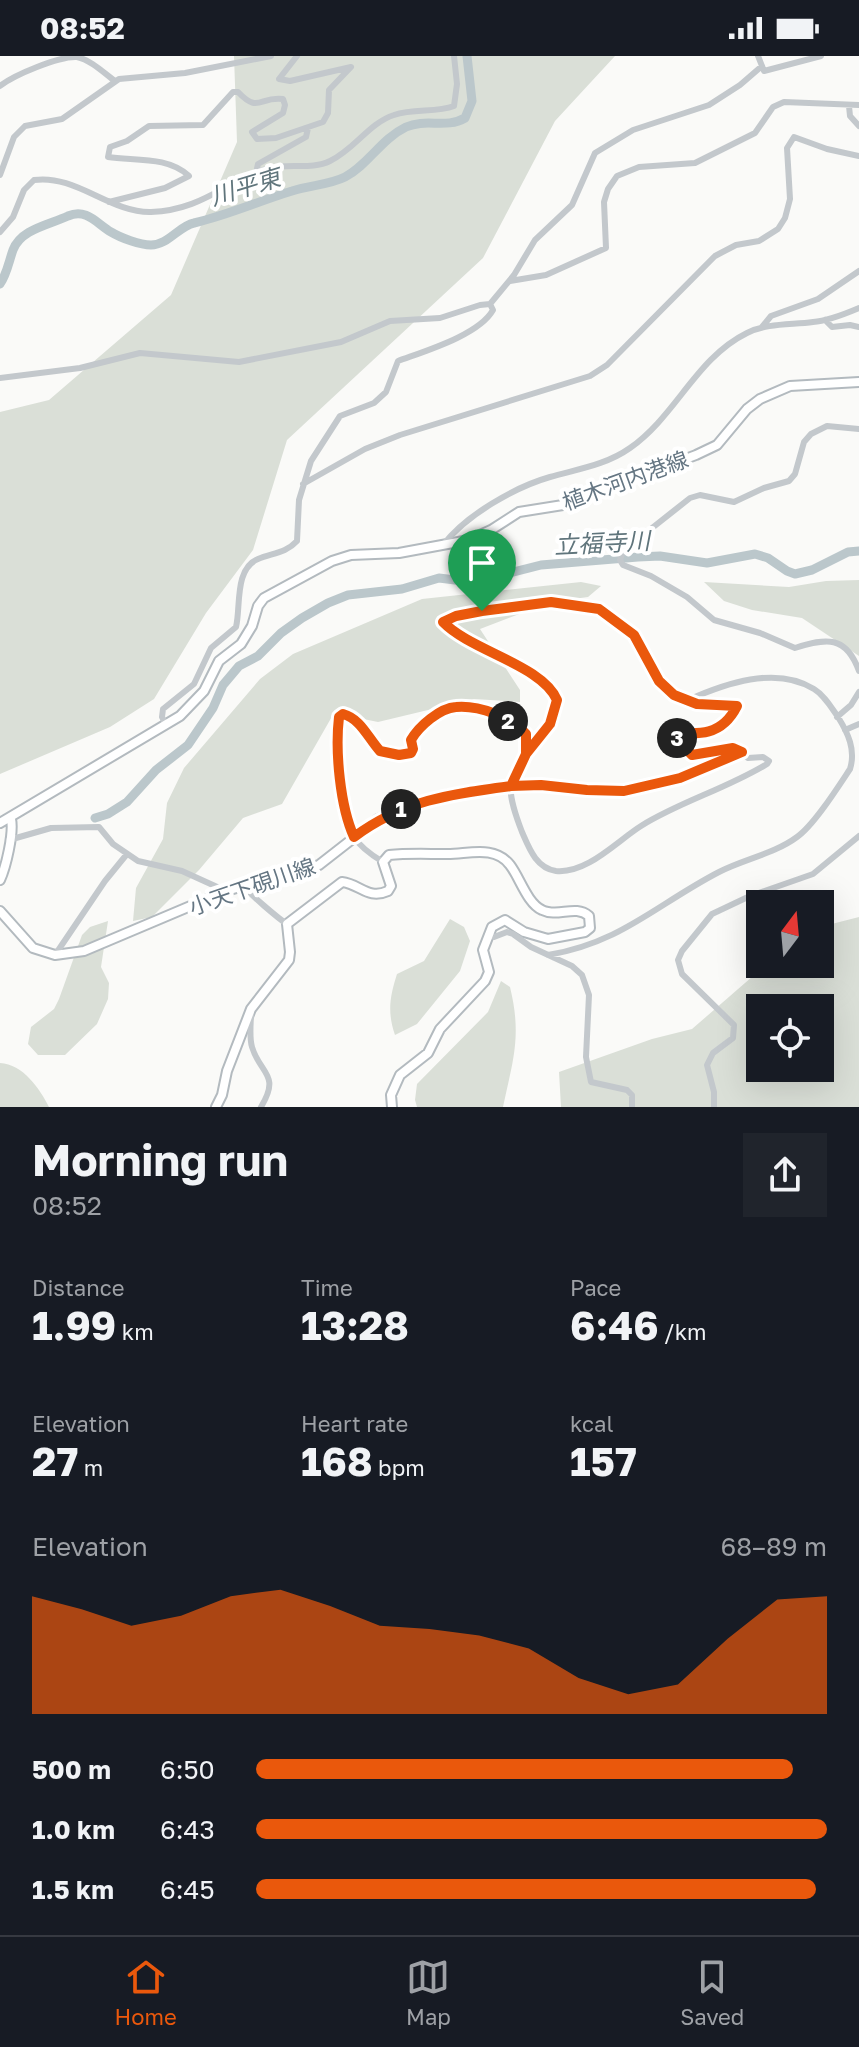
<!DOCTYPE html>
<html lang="en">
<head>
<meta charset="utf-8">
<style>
	body { margin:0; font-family:"Golos Text","Noto Sans JP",sans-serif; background:#20242c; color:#f1f3f6; height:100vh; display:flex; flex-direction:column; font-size:30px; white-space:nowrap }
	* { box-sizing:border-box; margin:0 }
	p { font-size:26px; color:#9ea1a6 }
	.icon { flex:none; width:44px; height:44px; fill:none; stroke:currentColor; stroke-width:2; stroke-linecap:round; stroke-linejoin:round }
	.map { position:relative; height:1051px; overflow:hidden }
	.panel { display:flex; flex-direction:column; background:#171b24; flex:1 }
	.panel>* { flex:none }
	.needle { width:52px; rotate:16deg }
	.tools { position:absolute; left:746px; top:834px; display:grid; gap:16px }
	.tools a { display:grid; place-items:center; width:88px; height:88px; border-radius:0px; background:#171b24; box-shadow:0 8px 32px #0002; font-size:40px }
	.pin { position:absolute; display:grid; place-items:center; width:68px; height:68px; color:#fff; margin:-82px -34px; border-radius:50% 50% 50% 0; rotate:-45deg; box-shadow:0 0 8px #0007 }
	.pin .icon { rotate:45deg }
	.km { position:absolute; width:40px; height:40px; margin:-20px; border-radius:50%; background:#222; color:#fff; font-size:22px; line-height:40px; text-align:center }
	.round { display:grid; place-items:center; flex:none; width:84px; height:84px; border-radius:0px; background:#20242c }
	.summary { display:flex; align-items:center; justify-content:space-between; height:136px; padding:0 32px }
	h1 { font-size:44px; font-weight:700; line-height:60px }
	.stats { display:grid; grid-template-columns:repeat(3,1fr); gap:12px; height:136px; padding:8px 32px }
	.stats div { display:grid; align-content:center }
	.stats b { font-size:40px; font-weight:700 }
	.stats small { font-size:22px; font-weight:400 }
	.stats p { font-size:22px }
	.chart { height:224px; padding:16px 32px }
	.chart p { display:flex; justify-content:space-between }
	.chart svg { width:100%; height:144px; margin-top:8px; fill:#ea580c; opacity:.7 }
	ul { padding:0 32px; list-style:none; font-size:26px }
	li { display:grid; grid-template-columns:128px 96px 1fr; align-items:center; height:60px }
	li i { height:20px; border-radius:10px; background:#ea580c }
	.status { display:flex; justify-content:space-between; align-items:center; height:56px; padding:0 40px; background:#171b24; direction:ltr }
	.status svg { height:22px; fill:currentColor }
	.menu { display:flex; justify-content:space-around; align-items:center; height:112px; border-top:2px solid #363941; background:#171b24; font-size:22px; color:#9ea1a6 }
	.menu a { display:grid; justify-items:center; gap:4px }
	.menu .current { color:#ea580c }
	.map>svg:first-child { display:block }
	.green { fill:#dadfd7; fill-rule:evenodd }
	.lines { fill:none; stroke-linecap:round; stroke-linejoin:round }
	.river { stroke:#bbc7cb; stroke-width:9 }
	.secondary-casing { stroke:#b3babf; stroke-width:12 }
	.street { stroke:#c3c8cc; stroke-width:6 }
	.secondary { stroke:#fff; stroke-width:8 }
	.route-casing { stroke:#fff; stroke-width:16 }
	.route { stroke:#ea580c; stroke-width:10 }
	.labels { text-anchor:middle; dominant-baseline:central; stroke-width:8; stroke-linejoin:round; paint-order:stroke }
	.street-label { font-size:22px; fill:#657683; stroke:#fff }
	.water-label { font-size:24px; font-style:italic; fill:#60757c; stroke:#fff }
</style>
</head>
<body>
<div class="status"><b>08:52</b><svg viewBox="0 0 49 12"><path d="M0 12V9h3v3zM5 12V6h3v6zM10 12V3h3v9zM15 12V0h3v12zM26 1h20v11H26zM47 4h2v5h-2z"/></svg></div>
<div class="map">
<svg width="859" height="1051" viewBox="0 0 859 1051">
	<rect width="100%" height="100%" fill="#fafaf8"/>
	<path class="green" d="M234 0H615L555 65 483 202 287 384 253 494 206 557 154 643 110 671 0 718V356L49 344 171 239 237 86Z
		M859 524V600L802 562 752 554 724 545 704 526 789 531 826 525Z
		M581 526 601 530 588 541 551 546 480 573 520 634V646L474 643 378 666 334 657 282 748 243 762 199 814 152 861 133 865 136 832 163 783 167 747 184 712 260 623 293 598 422 543Z
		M859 861V1051H561L559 1016 652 983 692 973 767 908H820V871ZM760 952H820V1012H760Z
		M450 863 464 871 470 885 460 915 417 968 395 979C387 956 390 940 397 918L424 905Z
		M108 865 101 911 109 927 108 943 97 968 65 999H38L28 988 31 971 54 953 59 943 82 879 90 871Z
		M501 925 510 931C522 980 513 1004 503 1051H417L415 1044 417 1028 488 956Z
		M0 1007C23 1008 40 1033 49 1051H0Z"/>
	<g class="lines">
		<path class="river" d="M0 228C7 218 9 205 13 194 21 173 49 169 68 160 87 152 97 168 111 176 121 182 140 189 151 189 168 189 179 170 194 167 228 159 259 145 292 135 310 129 329 129 345 121 368 109 381 83 406 71 426 62 446 73 465 62L472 45 467 0
			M95 762 108 758 127 746 156 714 188 689 213 652 223 629 239 610 258 600 281 577 302 562 328 547 348 539 402 533 439 522 463 525 486 523 541 509 638 501 660 500 707 507 755 498 768 502 787 515 795 518 812 514 848 496 859 495"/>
		<g class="secondary-casing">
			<path id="secondary" d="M0 767 180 660 204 635 219 605 241 588 252 570 258 550 264 542 332 505 351 499 399 497 469 484 491 474 519 456 563 449 696 399 717 389 747 353 760 343 790 330 859 326
				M0 824C6 811 14 777 11 763
				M0 855 33 892 55 899 84 895 226 835 319 809 378 763 414 748 446 739 511 730 541 729 587 734 624 735 680 722 742 696
				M216 1051 222 1039 227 1015 251 953 289 904 290 896 287 868 342 826C360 828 368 844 388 835L391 830 383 806 389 799C408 797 427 798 445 798 466 799 494 788 510 809 520 822 527 847 542 854 558 862 575 848 589 860L590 872 585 876 548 883 524 876 505 864 492 871 483 894 489 916 485 925 440 973 428 997 400 1019 391 1039 392 1051"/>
		</g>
		<path class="street" d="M758 0 764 15 821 0
			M0 30C14 19 59 0 77 1 91 4 104 17 115 25
			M849 50 850 60 859 70
			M256 117 258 108 306 81 308 72
			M0 119 14 81 25 70 62 63 119 23 185 17 271 0
			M109 146 165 132 189 120C168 100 134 105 108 101L110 91 127 85 149 70 203 69 233 36H238C259 58 259 40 283 43L285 49 283 57 252 76 257 83 276 82 323 66 328 57 329 34 351 11 290 25 279 23 297 0
			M0 176 13 161 24 134 34 124C76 118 110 157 151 156 204 154 226 124 270 112 289 107 312 114 330 105 354 94 369 67 394 59 414 52 436 57 454 50L457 28 454 0
			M510 225 546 219 606 192 604 146 608 133 617 120 639 111 695 107 755 77 773 51 784 46 859 49
			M825 264 832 271 850 269 859 271
			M762 271 771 260 818 243 859 215
			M0 322 80 312 140 297 239 306 341 286 390 265 440 262 480 249 490 248 514 219 535 184 572 149 595 97 633 74 709 49 740 29 762 10
			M859 373 827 370 811 378 804 386 795 418 789 425 764 432 734 446 700 439 690 442 623 495 620 504 623 509 651 520 687 541 714 564 760 577 795 592C826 582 846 579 859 615
			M303 428 365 393 400 379 590 320 607 309 715 200 736 189 759 185 778 173 785 162 790 143 787 92 794 81 827 93 859 100
			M443 489C466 459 515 431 550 421 578 413 606 409 630 392 676 360 696 302 747 277 767 267 791 269 813 266 828 265 845 258 859 252
			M551 546C590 548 626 559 645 595 653 610 657 626 671 637 689 650 715 649 737 650 723 680 699 679 670 676L692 699 733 692 748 702 763 701 769 705 767 708C726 733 679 746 641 770 617 785 587 818 556 815 536 812 529 792 522 776 517 763 509 742 511 729 518 696 556 677 557 644 542 609 470 595 443 566 476 551 516 549 551 546Z
			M837 661 851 649 859 636
			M166 669 162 661 163 653 194 628 211 592 236 571C241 551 234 513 258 503 273 497 286 497 297 485L299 444 311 405 340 360 374 347 386 336 398 305C425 295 479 279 493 254L490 248
			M845 674 859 668
			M9 784 51 772 99 771 113 788 138 805 182 815 226 835
			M383 806C373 800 361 792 354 781 340 759 336 687 339 661L343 658C377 666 360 703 411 697L413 693 411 684C420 670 440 651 456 651 479 650 511 661 526 678V698
			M244 830C247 836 279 863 287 868
			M488 879 494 881 507 876 513 878 531 891 572 910 582 919 589 939 586 1001 591 1026 627 1034 632 1039V1051
			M55 899 105 825 127 798
			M548 899C621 887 657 848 719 816 744 803 774 798 797 781 814 769 838 731 850 713 856 694 848 677 838 661 831 651 824 639 814 633 776 609 724 628 688 644
			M251 957C251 967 249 981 252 991 260 1018 281 1018 261 1051
			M714 1051V1036L707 1009 713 997 733 982 734 969 682 918 678 904 682 895 712 858 750 840 813 818 859 780"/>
		<use href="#secondary" class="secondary"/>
	</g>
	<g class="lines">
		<g class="route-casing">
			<path id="route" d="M482 555 456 560 443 566C471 595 542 609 557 644L550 668 526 698 511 730C451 738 404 744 354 781 340 750 335 695 339 661L343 658C361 663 368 682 380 695L399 699 411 697 413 693 411 684C419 670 440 652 456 651 479 649 511 661 526 678V698L511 730 541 729 587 734 624 735 680 722 742 696 733 692 692 699 670 676C699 679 722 680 737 650L697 648 674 639 659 625 634 579 599 553 551 546 482 555"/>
		</g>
		<use href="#route" class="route"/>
	</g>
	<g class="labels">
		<g class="street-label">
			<text transform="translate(625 424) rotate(-20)">植木河内港線</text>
			<text transform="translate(252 830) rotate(-19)">小天下硯川線</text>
		</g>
		<g class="water-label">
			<text transform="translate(245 130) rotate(-17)">川平東</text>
			<text transform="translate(602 486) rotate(-3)">立福寺川</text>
		</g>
	</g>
</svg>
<div class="tools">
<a><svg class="needle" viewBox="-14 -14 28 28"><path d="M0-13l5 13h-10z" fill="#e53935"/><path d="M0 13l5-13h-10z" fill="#9ea1a6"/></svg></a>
<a><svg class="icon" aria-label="locate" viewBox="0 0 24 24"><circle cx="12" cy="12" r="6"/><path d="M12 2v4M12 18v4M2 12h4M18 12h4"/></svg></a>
</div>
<div class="pin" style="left:482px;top:555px;background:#1e9e55"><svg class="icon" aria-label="arrive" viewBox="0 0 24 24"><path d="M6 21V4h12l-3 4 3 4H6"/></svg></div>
<b class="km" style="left:401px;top:753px">1</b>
<b class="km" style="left:508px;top:665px">2</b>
<b class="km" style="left:677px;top:682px">3</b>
</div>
<section class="panel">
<div class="summary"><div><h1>Morning run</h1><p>08:52</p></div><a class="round"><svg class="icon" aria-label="share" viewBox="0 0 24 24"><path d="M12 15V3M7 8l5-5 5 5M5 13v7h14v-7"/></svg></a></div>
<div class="stats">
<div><p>Distance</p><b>1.99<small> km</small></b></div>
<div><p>Time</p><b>13:28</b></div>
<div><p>Pace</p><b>6:46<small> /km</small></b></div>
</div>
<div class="stats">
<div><p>Elevation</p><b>27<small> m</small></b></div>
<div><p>Heart rate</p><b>168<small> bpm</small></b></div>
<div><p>kcal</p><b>157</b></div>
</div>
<div class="chart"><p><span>Elevation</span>68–89 m</p>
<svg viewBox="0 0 160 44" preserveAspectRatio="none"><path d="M0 44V8L10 12L20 17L30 14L40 8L50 6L60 11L70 17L80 18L90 20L100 24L110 33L120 38L130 35L140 21L150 9L160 8V44z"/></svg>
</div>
<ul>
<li><b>500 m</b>6:50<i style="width:94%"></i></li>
<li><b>1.0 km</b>6:43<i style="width:100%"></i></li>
<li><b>1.5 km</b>6:45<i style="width:98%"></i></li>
</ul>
</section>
<nav class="menu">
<a class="current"><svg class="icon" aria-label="home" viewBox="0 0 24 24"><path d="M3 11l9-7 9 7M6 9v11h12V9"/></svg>Home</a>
<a><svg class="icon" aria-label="map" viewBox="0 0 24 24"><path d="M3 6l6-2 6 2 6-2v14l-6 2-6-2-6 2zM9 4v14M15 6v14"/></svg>Map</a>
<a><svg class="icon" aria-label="saved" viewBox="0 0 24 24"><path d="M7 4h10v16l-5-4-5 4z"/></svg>Saved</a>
</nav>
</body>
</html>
